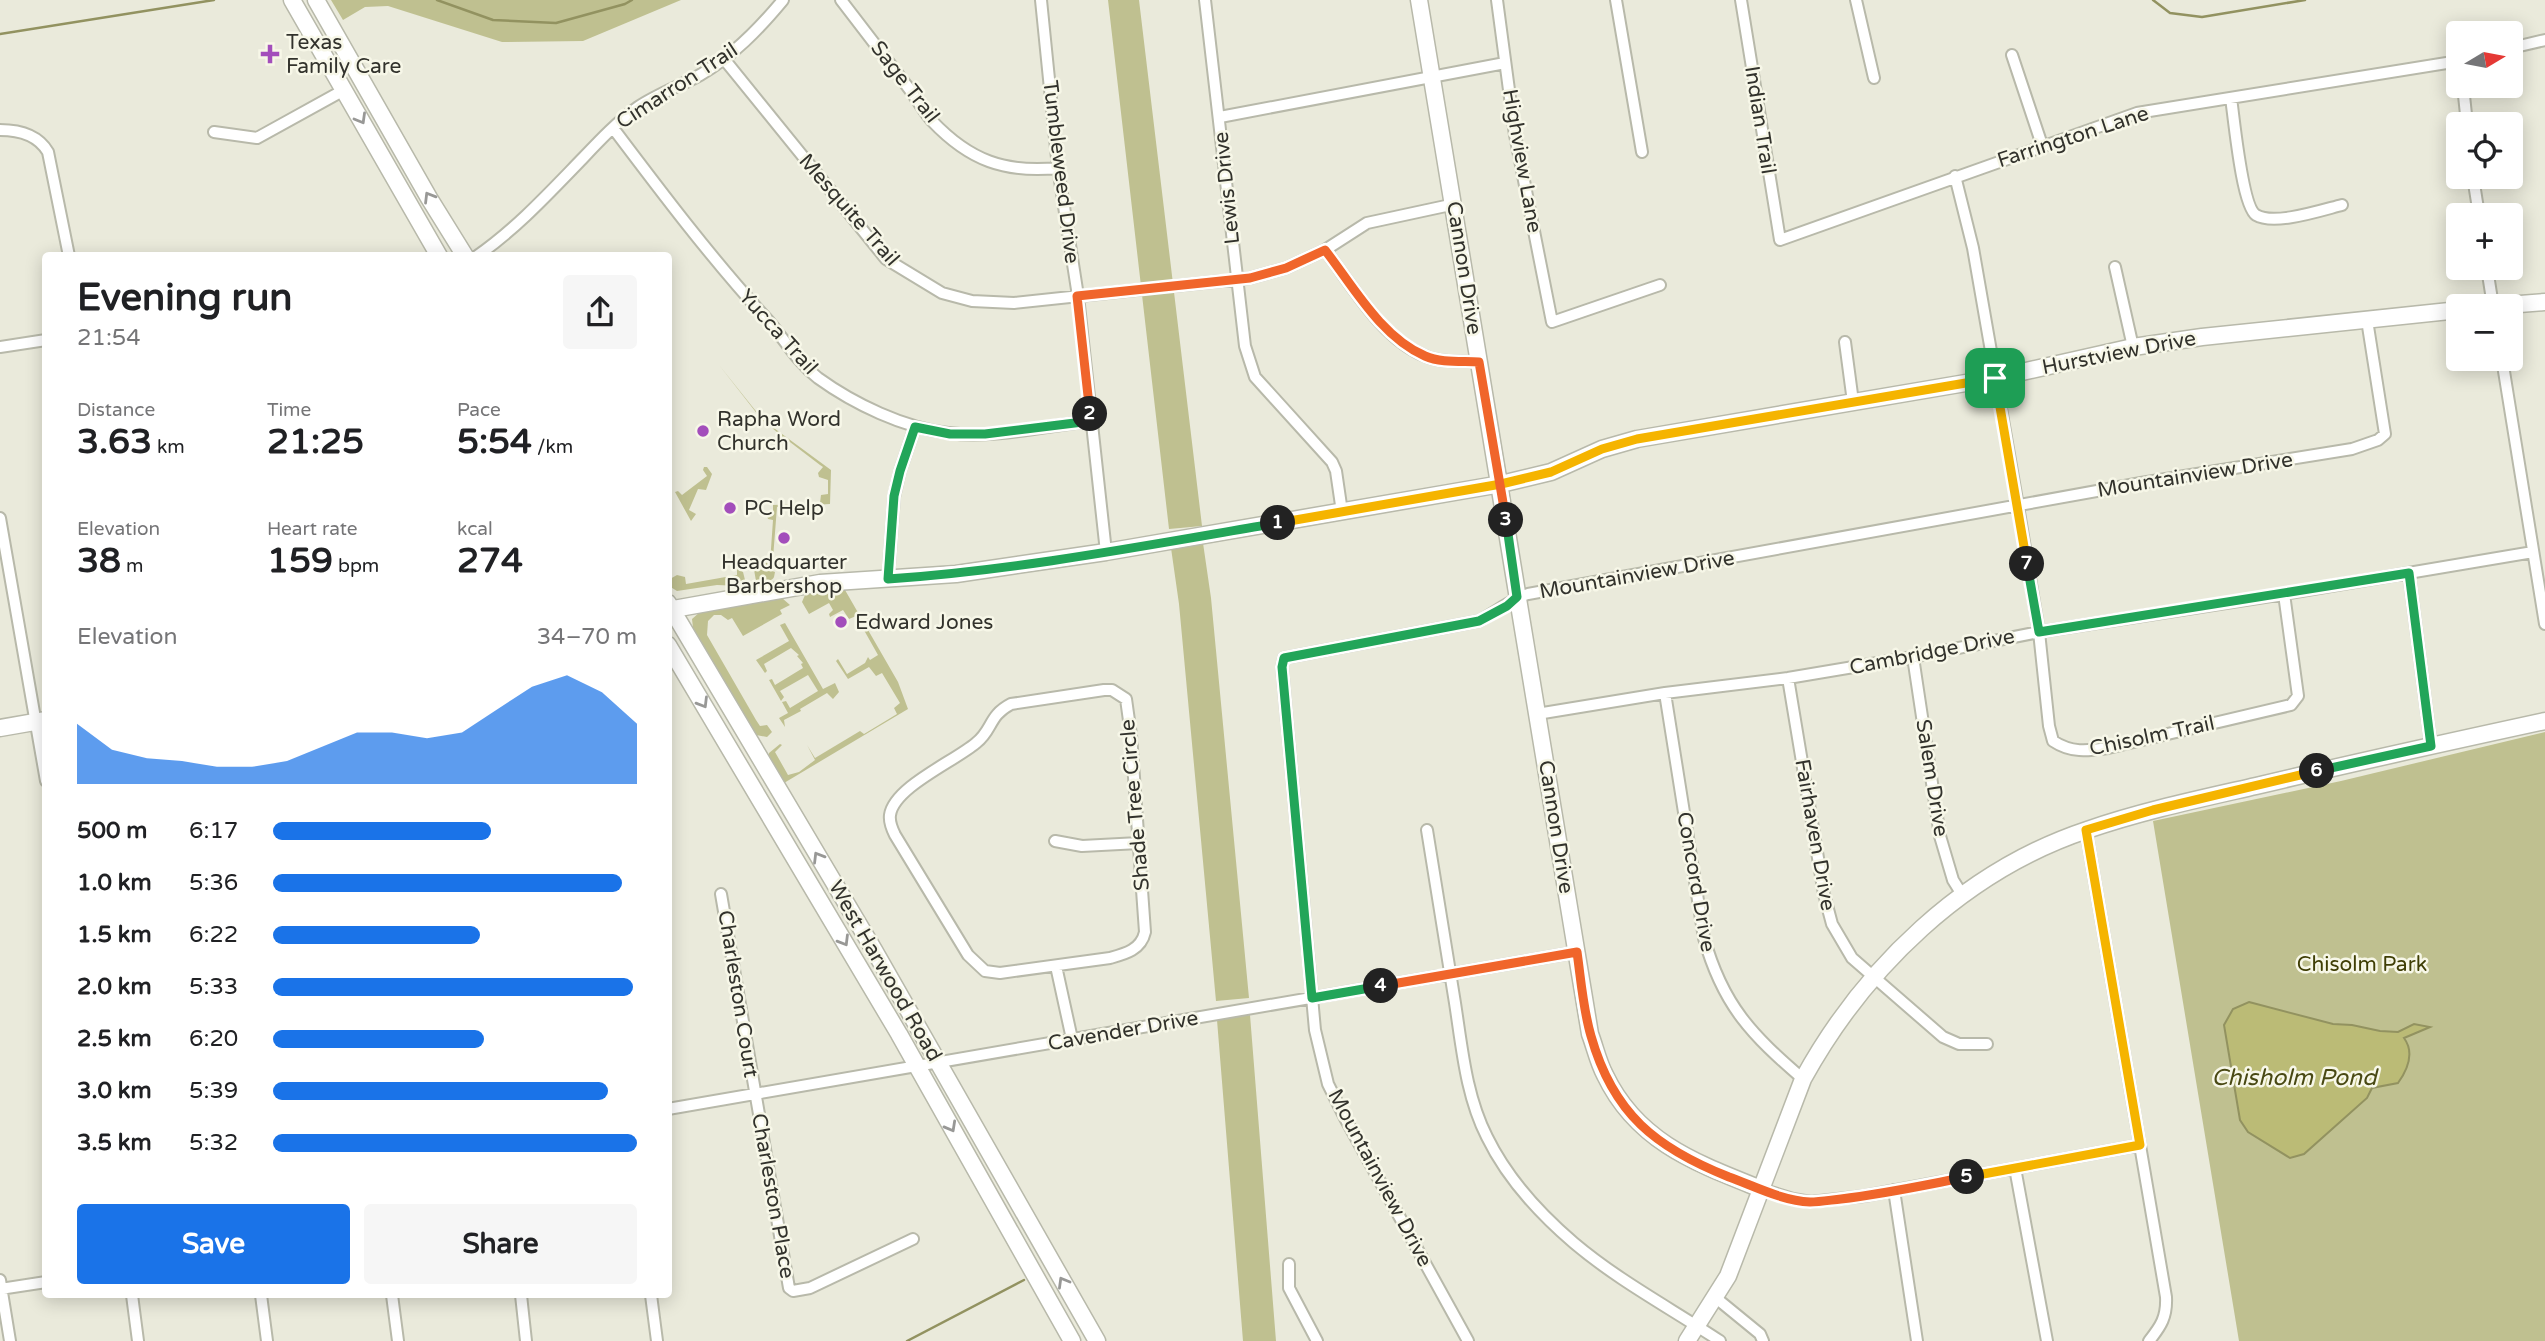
<!DOCTYPE html>
<html lang="en">
<head>
<meta charset="utf-8">
<style>
	body { margin:0; font-family:"Varela Round",sans-serif; background:#f6f6f6; color:#202124; height:100vh; display:flex; flex-direction:column; font-size:26px; white-space:nowrap }
	* { box-sizing:border-box; margin:0 }
	p { font-size:23px; color:#757577 }
	.icon { flex:none; width:38px; height:38px; fill:none; stroke:currentColor; stroke-width:2; stroke-linecap:round; stroke-linejoin:round }
	.map { position:relative; flex:1; overflow:hidden }
	.panel { position:absolute; left:42px; top:252px; width:630px; height:1046px; display:flex; flex-direction:column; background:#fff; border-radius:7px; box-shadow:0 4px 18px #0003 }
	.panel>* { flex:none }
	.needle { width:46px; rotate:80deg }
	.tools { position:absolute; left:2446px; top:21px; display:grid; gap:14px }
	.tools a { display:grid; place-items:center; width:77px; height:77px; border-radius:7px; background:#fff; box-shadow:0 4px 18px #0003; font-size:35px }
	.pin { position:absolute; display:grid; place-items:center; width:60px; height:60px; color:#fff; margin:-30px; border-radius:14px; box-shadow:0 4px 10px #0006 }
	.km { position:absolute; width:35px; height:35px; margin:-18px; border-radius:50%; background:#222; color:#fff; font-size:19px; line-height:35px; text-align:center }
	.round { display:grid; place-items:center; flex:none; width:74px; height:74px; border-radius:7px; background:#f6f6f6 }
	.head { display:flex; align-items:center; justify-content:space-between; height:119px; padding:0 35px }
	h1 { font-size:38px; font-weight:800; line-height:52px }
	.metrics { display:grid; grid-template-columns:repeat(3,1fr); gap:10px; height:119px; padding:7px 35px }
	.metrics div { display:grid; align-content:center }
	.metrics b { font-size:35px; font-weight:800 }
	.metrics small { font-size:19px; font-weight:400 }
	.metrics p { font-size:19px }
	.chart { height:196px; padding:14px 35px }
	.chart p { display:flex; justify-content:space-between }
	.chart svg { width:100%; height:126px; margin-top:7px; fill:#1a73e8; opacity:.7 }
	.primary-button { display:flex; gap:14px; margin-top:auto; padding:14px 35px }
	.primary-button a { flex:1; height:80px; border-radius:7px; background:#1a73e8; color:#fff; font-size:28px; font-weight:800; line-height:80px; text-align:center }
	.primary-button a+a { background:#f6f6f6; color:#202124 }
	ul { padding:0 35px; list-style:none; font-size:23px }
	li { display:grid; grid-template-columns:112px 84px 1fr; align-items:center; height:52px }
	li i { height:18px; border-radius:9px; background:#1a73e8 }
	.map>svg:first-child { display:block }
	.green { fill:#bfc090 }
	.water { fill:#bbbb76; stroke:#929260; stroke-width:2 }
	.lines { fill:none; stroke-linecap:round; stroke-linejoin:round }
	.stream { stroke:#929260; stroke-width:2.5 }
	.street-casing { stroke:#b8b9aa; stroke-width:14 }
	.secondary-casing { stroke:#b8b9aa; stroke-width:19 }
	.street { stroke:#fff; stroke-width:10 }
	.secondary { stroke:#fff; stroke-width:16 }
	.oneway { stroke:#989896 }
	.split-1-casing { stroke:#fff; stroke-width:14 }
	.split-2-casing { stroke:#fff; stroke-width:14 }
	.split-3-casing { stroke:#fff; stroke-width:14 }
	.split-4-casing { stroke:#fff; stroke-width:14 }
	.split-5-casing { stroke:#fff; stroke-width:14 }
	.split-6-casing { stroke:#fff; stroke-width:14 }
	.split-7-casing { stroke:#fff; stroke-width:14 }
	.split-8-casing { stroke:#fff; stroke-width:14 }
	.split-1 { stroke:#f5b400; stroke-width:9 }
	.split-2 { stroke:#22a559; stroke-width:9 }
	.split-3 { stroke:#f0652b; stroke-width:9 }
	.split-4 { stroke:#22a559; stroke-width:9 }
	.split-5 { stroke:#f0652b; stroke-width:9 }
	.split-6 { stroke:#f5b400; stroke-width:9 }
	.split-7 { stroke:#22a559; stroke-width:9 }
	.split-8 { stroke:#f5b400; stroke-width:9 }
	.poi-dot { fill:#a34ebb; stroke:#f7f7e8; stroke-width:2.5 }
	.labels { text-anchor:middle; dominant-baseline:central; stroke-width:5; stroke-linejoin:round; paint-order:stroke }
	.poi-label { font-size:21px; fill:#32322c; stroke:#f7f7e8; text-anchor:start }
	.street-label { font-size:21px; fill:#32322c; stroke:#f7f7e8 }
	.park-label { font-size:21px; fill:#3f3e05; stroke:#f7f7e8 }
	.water-label { font-size:23px; font-style:italic; fill:#494913; stroke:#f7f7e8 }
</style>
</head>
<body>
<div class="map">
<svg width="2545" height="1341" viewBox="0 0 2545 1341">
	<rect width="100%" height="100%" fill="#eaeadb"/>
	<path class="green" d="M331 0H681L583 41 502 42 388 6 365 7 343 20Z
		M1108 0H1139L1202 526 1169 529Z
		M719 365 763 420 831 470 830 504 777 507 772 571 775 572 774 577C772 582 760 583 756 581L753 564 755 562 770 563 773 520 768 519 767 516 773 515V505L820 503 821 495 828 494V480L819 477 818 473 823 467 820 465 786 439 780 443 782 436 762 420Z
		M704 467H707L712 474 706 490 698 489 689 510 696 514 691 521 675 492 678 491 682 495 707 476 703 470Z
		M1203 543 1211 598 1249 998 1216 1001 1179 604 1171 548Z
		M739 568 743 572 745 580 741 586 717 585 677 591 669 586V576L670 579 677 575 685 577 686 584 737 575V569Z
		M845 590 898 682 908 709 784 783 769 758V753L780 744 782 745 775 752 788 775 799 772 815 760 807 745 815 758 860 731 864 734 897 714 894 708 900 703 882 673 876 676 869 667 848 679 836 661 838 659 847 674 865 663 868 657 870 660 878 655 856 616 849 619 843 610 830 617 829 614 833 610 829 603 809 614 802 602 805 595 809 593Z
		M782 598 790 605 780 610 782 614 743 636 732 618 728 620 721 615H714L708 621 707 635 756 720 760 726 767 725 772 732 767 737 756 735 749 724 693 628 692 619 700 612Z
		M785 623 823 689 835 683 839 692 833 699 827 693 800 709 801 711 784 720 785 727 779 718 788 713 782 702 786 701 790 708 818 691 808 675 780 691 784 697 781 701 769 680 772 679 775 685 803 668 801 664 803 663 797 656 799 655 791 648 764 664 767 671 765 673 756 660 789 641 780 625Z
		M2545 732V1341H2239L2153 821 2341 781Z
		M1250 1015 1276 1341H1243L1217 1020Z"/>
	<path class="water" d="M2249 1002 2333 1024 2352 1025 2380 1031 2398 1032 2414 1024 2430 1027 2404 1038C2415 1053 2408 1069 2398 1083L2372 1088 2367 1098 2304 1154 2290 1158 2248 1132 2240 1120 2224 1025 2233 1009Z"/>
	<g class="lines">
		<path class="stream" d="M437 0 493 20 556 23 625 4 632 0
			M2153 0 2170 13 2202 17 2305 0
			M0 34 214 0
			M907 1341 1024 1280"/>
		<g class="street-casing">
			<path id="street" d="M841 0C863 29 885 57 907 86 916 97 923 111 932 121 970 161 1005 173 1058 168
				M1041 0 1058 168 1078 296 1106 552
				M1205 0 1245 346 1255 377 1332 462 1336 471 1342 512
				M1497 0 1515 135 1552 322 1660 285
				M1616 0 1642 152
				M1741 0 1780 240 2137 113 2459 61
				M1856 0 1874 78
				M2511 48 2545 40
				M2012 55 2042 145
				M724 59 886 259 942 293 972 301 1014 303 1250 278 1286 268 1325 250 1367 223 1455 204
				M2463 86 2467 124
				M2231 98C2234 118 2242 206 2256 215 2274 226 2322 210 2342 205
				M1220 117 1505 63
				M613 128C662 193 711 258 766 318 784 338 796 361 818 378 854 404 904 428 948 433 993 439 1046 426 1091 421
				M0 130C19 130 38 135 48 152L69 256
				M214 132 257 138 344 90
				M1955 176 1973 248 2018 506 2039 632 2049 726 2053 741C2071 753 2087 751 2108 748L2291 705 2298 696 2284 594
				M2473 177 2479 215
				M1325 250C1353 286 1381 338 1425 356 1441 363 1461 361 1479 362
				M477 256C517 228 549 193 583 158 600 140 618 121 638 107 657 94 680 86 700 75 733 56 759 29 783 0
				M2115 267 2133 347
				M2487 268 2493 306
				M1845 342 1853 402
				M0 347 46 340
				M2502 359 2545 624
				M0 518 46 781
				M2409 573 2431 746
				M888 579 894 497 900 471 915 427
				M1913 657 1940 836 1953 880 1963 896
				M1788 678 1824 894 1832 924 1852 958 1943 1037 1959 1044H1987
				M1104 690H1112L1126 699 1131 735 1145 932C1141 950 1125 954 1110 958L1000 973 985 971 968 955 895 835C892 829 889 822 890 815 894 787 955 761 976 743 993 730 988 716 1011 704Z
				M1665 693 1704 938C1723 1006 1752 1035 1803 1079
				M1537 714 1665 693 1788 678 1913 657 2039 632 2284 594 2533 552
				M1427 830C1436 888 1446 945 1455 1003 1462 1048 1466 1096 1487 1137 1507 1178 1540 1214 1574 1243 1619 1281 1672 1309 1720 1341
				M2086 830 2166 1297C2167 1317 2161 1326 2149 1341
				M1055 841 1082 846 1139 843
				M721 894 789 1288 793 1291 810 1288 913 1239
				M1056 966 1072 1039
				M668 1109 1577 952
				M2015 1168 2047 1341
				M1761 1189 1793 1199 1811 1202 1864 1196 2140 1145
				M1894 1190 1917 1341
				M1289 1264V1288L1317 1341
				M0 1280 10 1341
				M0 1289 46 1282
				M132 1295 138 1341
				M261 1295 267 1341
				M392 1295 398 1341
				M521 1295 526 1341
				M651 1295 657 1341
				M1716 1298 1760 1334 1763 1341
				M1468 1341 1345 1118 1328 1084 1315 1030 1282 667 1284 658 1479 621C1494 613 1514 598 1528 594L2141 483 2352 449 2378 440 2385 434 2367 320"/>
		</g>
		<g class="secondary-casing">
			<path id="secondary" d="M292 0 439 256
				M316 0 429 198 465 256
				M1419 0C1478 344 1533 689 1590 1034 1595 1047 1598 1062 1605 1075 1637 1142 1696 1163 1761 1189
				M2494 306 2545 302
				M668 603 874 950 1097 1341
				M668 610 820 583 956 574 1106 552 1501 484 1551 472 1602 449 1637 439 1995 378 2133 347 2202 337 2459 310
				M668 645 899 1034 1072 1341
				M0 728 46 720
				M1687 1341 1728 1276 1803 1079C1864 968 1964 871 2087 830 2142 811 2199 799 2256 786 2352 763 2448 742 2545 721"/>
		</g>
		<use href="#street" class="street"/>
		<use href="#secondary" class="secondary"/>
	</g>
	<defs><path id="oneway-chevron" d="M-2-3.5L2.5 0L-2 3.5" fill="none" stroke-width="1.6" stroke-linecap="round" stroke-linejoin="round" transform="scale(1.75)"/></defs>
	<g class="oneway">
		<use href="#oneway-chevron" transform="translate(361 119) rotate(60)"/>
		<use href="#oneway-chevron" transform="translate(429 197) rotate(-121)"/>
		<use href="#oneway-chevron" transform="translate(703 703) rotate(59)"/>
		<use href="#oneway-chevron" transform="translate(818 857) rotate(-121)"/>
		<use href="#oneway-chevron" transform="translate(844 941) rotate(59)"/>
		<use href="#oneway-chevron" transform="translate(951 1127) rotate(61)"/>
		<use href="#oneway-chevron" transform="translate(1063 1282) rotate(-120)"/>
	</g>
	<g class="lines">
		<g class="split-1-casing">
			<path id="split-1" d="M1278 523 1501 484 1551 472 1602 449 1637 439 1995 378"/>
		</g>
		<g class="split-2-casing">
			<path id="split-2" d="M1090 414 1091 421 985 434H950L915 427 900 471 894 496 888 579C1019 570 1148 545 1278 523"/>
		</g>
		<g class="split-3-casing">
			<path id="split-3" d="M1090 414 1077 296 1250 278 1286 268 1325 250C1353 286 1381 337 1425 356 1441 363 1461 361 1479 362L1506 520"/>
		</g>
		<g class="split-4-casing">
			<path id="split-4" d="M1381 986 1312 998 1282 667 1284 658 1479 621 1507 606 1517 597 1506 520"/>
		</g>
		<g class="split-5-casing">
			<path id="split-5" d="M1381 986 1577 952C1581 980 1583 1009 1591 1036 1613 1114 1656 1148 1729 1177 1754 1186 1783 1201 1810 1202 1820 1202 1831 1200 1841 1199 1884 1194 1925 1185 1967 1177"/>
		</g>
		<g class="split-6-casing">
			<path id="split-6" d="M1967 1177 2140 1145 2086 830 2153 810 2317 771"/>
		</g>
		<g class="split-7-casing">
			<path id="split-7" d="M2027 564 2039 632 2409 573 2431 746 2317 771"/>
		</g>
		<g class="split-8-casing">
			<path id="split-8" d="M1995 378 2027 564"/>
		</g>
		<use href="#split-1" class="split-1"/>
		<use href="#split-2" class="split-2"/>
		<use href="#split-3" class="split-3"/>
		<use href="#split-4" class="split-4"/>
		<use href="#split-5" class="split-5"/>
		<use href="#split-6" class="split-6"/>
		<use href="#split-7" class="split-7"/>
		<use href="#split-8" class="split-8"/>
	</g>
	<g class="poi-dot">
		<path d="M266.5 43.5h7v7h7v7h-7v7h-7v-7h-7v-7h7z"/>
		<circle cx="703" cy="431" r="7"/>
		<circle cx="730" cy="508" r="7"/>
		<circle cx="784" cy="538" r="7"/>
		<circle cx="841" cy="622" r="7"/>
	</g>
	<g class="labels">
		<g class="poi-label">
			<text x="286" y="42">Texas<tspan x="286" dy="24">Family Care</tspan></text>
			<text x="717" y="419">Rapha Word<tspan x="717" dy="24">Church</tspan></text>
			<text x="744" y="508">PC Help</text>
			<text x="784" y="562" text-anchor="middle">Headquarter<tspan x="784" dy="24">Barbershop</tspan></text>
			<text x="855" y="622">Edward Jones</text>
		</g>
		<g class="street-label">
			<text transform="translate(905 82) rotate(52)">Sage Trail</text>
			<text transform="translate(677 86) rotate(-33)">Cimarron Trail</text>
			<text transform="translate(1760 120) rotate(81)">Indian Trail</text>
			<text transform="translate(2073 137) rotate(-18)">Farrington Lane</text>
			<text transform="translate(1522 161) rotate(80)">Highview Lane</text>
			<text transform="translate(1061 172) rotate(83)">Tumbleweed Drive</text>
			<text transform="translate(1227 188) rotate(-96)">Lewis Drive</text>
			<text transform="translate(849 210) rotate(49)">Mesquite Trail</text>
			<text transform="translate(1464 268) rotate(81)">Cannon Drive</text>
			<text transform="translate(778 332) rotate(48)">Yucca Trail</text>
			<text transform="translate(2119 353) rotate(-11)">Hurstview Drive</text>
			<text transform="translate(2195 475) rotate(-9)">Mountainview Drive</text>
			<text transform="translate(1637 575) rotate(-10)">Mountainview Drive</text>
			<text transform="translate(1932 652) rotate(-11)">Cambridge Drive</text>
			<text transform="translate(2152 736) rotate(-12)">Chisolm Trail</text>
			<text transform="translate(1932 778) rotate(81)">Salem Drive</text>
			<text transform="translate(1135 805) rotate(-95)">Shade Tree Circle</text>
			<text transform="translate(1556 827) rotate(81)">Cannon Drive</text>
			<text transform="translate(1815 835) rotate(80)">Fairhaven Drive</text>
			<text transform="translate(1696 882) rotate(80)">Concord Drive</text>
			<text transform="translate(885 971) rotate(60)">West Harwood Road</text>
			<text transform="translate(738 994) rotate(81)">Charleston Court</text>
			<text transform="translate(1123 1031) rotate(-10)">Cavender Drive</text>
			<text transform="translate(1380 1178) rotate(62)">Mountainview Drive</text>
			<text transform="translate(773 1196) rotate(80)">Charleston Place</text>
		</g>
		<g class="park-label">
			<text x="2362" y="964">Chisolm Park</text>
		</g>
		<g class="water-label">
			<text x="2294" y="1078">Chisholm Pond</text>
		</g>
	</g>
</svg>
<div class="tools">
<a><svg class="needle" viewBox="-14 -14 28 28"><path d="M0-13l5 13h-10z" fill="#e53935"/><path d="M0 13l5-13h-10z" fill="#757577"/></svg></a>
<a><svg class="icon" aria-label="locate" viewBox="0 0 24 24"><circle cx="12" cy="12" r="6"/><path d="M12 2v4M12 18v4M2 12h4M18 12h4"/></svg></a>
<a>+</a>
<a>−</a>
</div>
<div class="pin" style="left:1995px;top:378px;background:#1e9e55"><svg class="icon" aria-label="arrive" viewBox="0 0 24 24"><path d="M6 21V4h12l-3 4 3 4H6"/></svg></div>
<b class="km" style="left:1278px;top:523px">1</b>
<b class="km" style="left:1090px;top:414px">2</b>
<b class="km" style="left:1506px;top:520px">3</b>
<b class="km" style="left:1381px;top:986px">4</b>
<b class="km" style="left:1967px;top:1177px">5</b>
<b class="km" style="left:2317px;top:771px">6</b>
<b class="km" style="left:2027px;top:564px">7</b>
<section class="panel">
<div class="head"><div><h1>Evening run</h1><p>21:54</p></div><a class="round"><svg class="icon" aria-label="share" viewBox="0 0 24 24"><path d="M12 15V3M7 8l5-5 5 5M5 13v7h14v-7"/></svg></a></div>
<div class="metrics">
<div><p>Distance</p><b>3.63<small> km</small></b></div>
<div><p>Time</p><b>21:25</b></div>
<div><p>Pace</p><b>5:54<small> /km</small></b></div>
</div>
<div class="metrics">
<div><p>Elevation</p><b>38<small> m</small></b></div>
<div><p>Heart rate</p><b>159<small> bpm</small></b></div>
<div><p>kcal</p><b>274</b></div>
</div>
<div class="chart"><p><span>Elevation</span>34–70 m</p>
<svg viewBox="0 0 160 44" preserveAspectRatio="none"><path d="M0 44V23L10 32L20 35L30 36L40 38L50 38L60 36L70 31L80 26L90 26L100 28L110 26L120 18L130 10L140 6L150 12L160 23V44z"/></svg>
</div>
<ul>
<li><b>500 m</b>6:17<i style="width:60%"></i></li>
<li><b>1.0 km</b>5:36<i style="width:96%"></i></li>
<li><b>1.5 km</b>6:22<i style="width:57%"></i></li>
<li><b>2.0 km</b>5:33<i style="width:99%"></i></li>
<li><b>2.5 km</b>6:20<i style="width:58%"></i></li>
<li><b>3.0 km</b>5:39<i style="width:92%"></i></li>
<li><b>3.5 km</b>5:32<i style="width:100%"></i></li>
</ul>
<div class="primary-button"><a>Save</a><a>Share</a></div>
</section>
</div>
</body>
</html>
